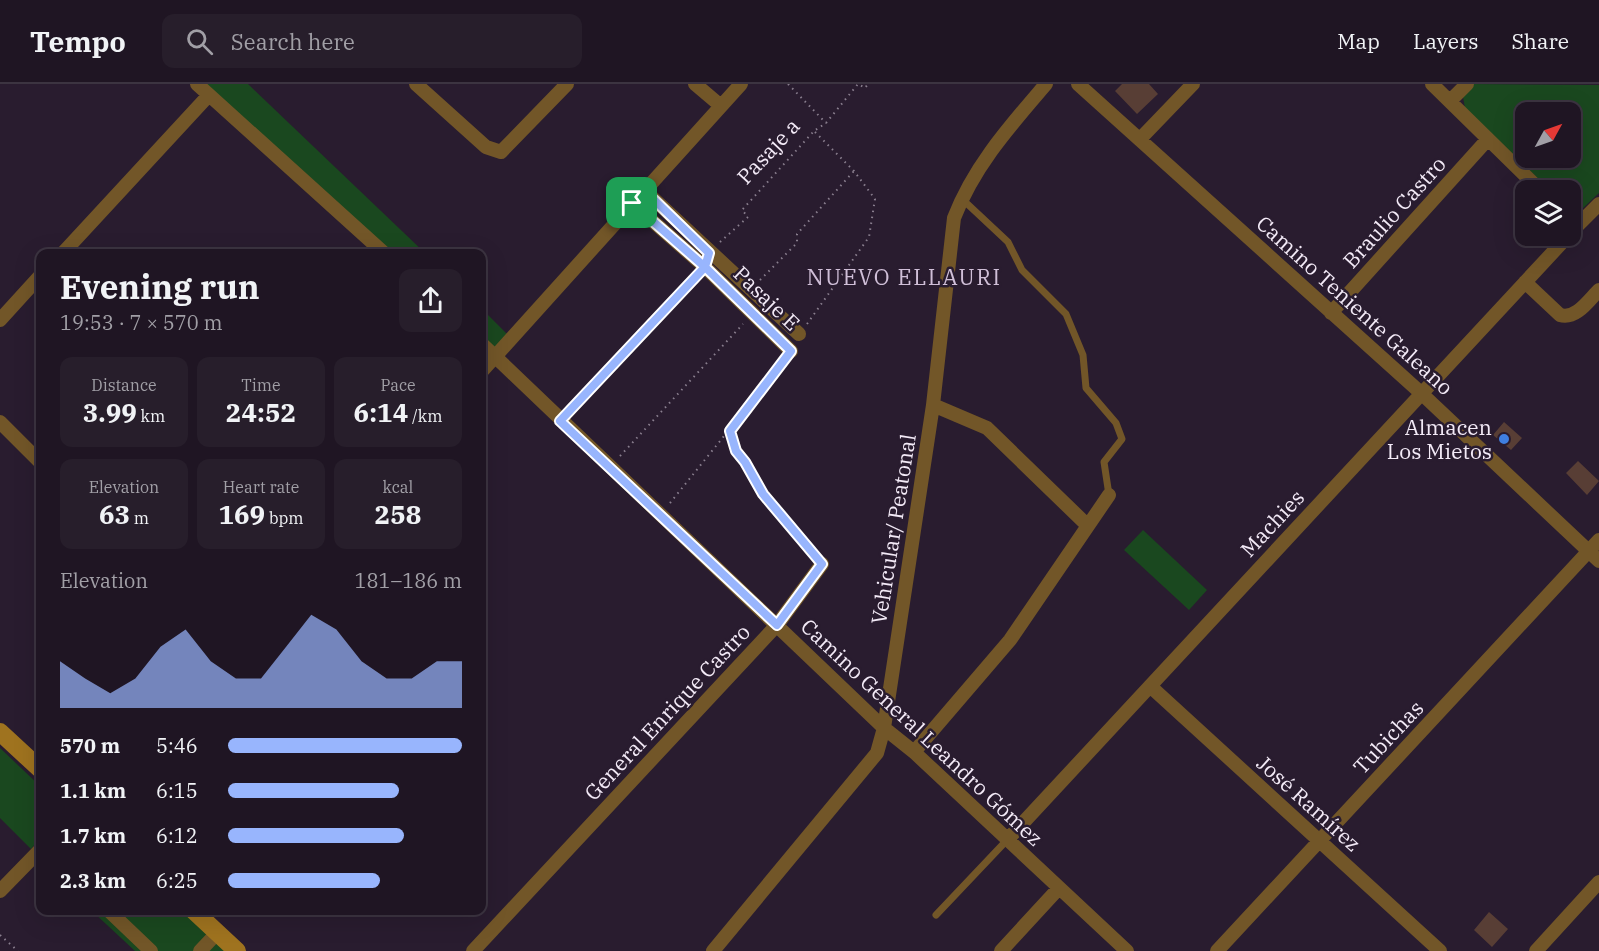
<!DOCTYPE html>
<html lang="en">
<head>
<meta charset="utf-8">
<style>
	body { margin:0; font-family:"IBM Plex Serif",serif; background:#271e2b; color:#f1f3f6; height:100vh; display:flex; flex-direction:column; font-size:22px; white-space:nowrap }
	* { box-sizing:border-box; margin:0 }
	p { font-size:20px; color:#a19fa6 }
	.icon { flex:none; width:33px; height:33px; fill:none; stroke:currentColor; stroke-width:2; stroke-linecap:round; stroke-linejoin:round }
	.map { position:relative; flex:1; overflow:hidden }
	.details { position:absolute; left:36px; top:165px; width:450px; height:666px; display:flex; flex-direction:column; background:#1f1523; border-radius:12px; box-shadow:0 6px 24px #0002,0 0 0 2px #3c3441 }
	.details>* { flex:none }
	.needle { width:39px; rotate:50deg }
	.controls { position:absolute; left:1515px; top:18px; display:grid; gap:12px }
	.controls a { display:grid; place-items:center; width:66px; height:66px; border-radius:12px; background:#1f1523; box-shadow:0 6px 24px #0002,0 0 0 2px #3c3441; font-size:30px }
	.pin { position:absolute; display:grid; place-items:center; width:51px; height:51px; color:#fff; margin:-26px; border-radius:12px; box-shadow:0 3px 9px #0006 }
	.round { display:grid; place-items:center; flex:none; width:63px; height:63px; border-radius:12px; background:#271e2b }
	.summary { display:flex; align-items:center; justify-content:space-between; height:102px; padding:0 24px }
	h1 { font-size:33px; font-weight:800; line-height:45px }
	.figures { display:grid; grid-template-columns:repeat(3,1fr); gap:9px; height:102px; padding:6px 24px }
	.figures div { display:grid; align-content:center; border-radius:12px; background:#271e2b; text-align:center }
	.figures b { font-size:26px; font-weight:800 }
	.figures small { font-size:16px; font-weight:400 }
	.figures p { font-size:16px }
	.chart { height:168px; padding:12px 24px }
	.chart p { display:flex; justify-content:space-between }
	.chart svg { width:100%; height:108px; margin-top:6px; fill:#98b5fd; opacity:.7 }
	ul { padding:0 24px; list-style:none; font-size:20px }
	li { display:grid; grid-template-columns:96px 72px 1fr; align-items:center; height:45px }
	li i { height:15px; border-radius:8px; background:#98b5fd }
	header { display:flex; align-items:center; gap:36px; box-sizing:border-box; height:84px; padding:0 30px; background:#1f1523; border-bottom:2px solid #3c3441 }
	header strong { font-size:28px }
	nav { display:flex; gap:33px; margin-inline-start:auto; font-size:21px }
	.search { width:420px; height:54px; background:#271e2b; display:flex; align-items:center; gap:15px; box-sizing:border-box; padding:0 21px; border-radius:12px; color:#a19fa6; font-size:22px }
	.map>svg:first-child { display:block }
	.green { fill:#1a481f; fill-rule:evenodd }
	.building { fill:#583e35 }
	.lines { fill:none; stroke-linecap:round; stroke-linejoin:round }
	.path { stroke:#8a7f8f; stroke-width:2; stroke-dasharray:1.5 4.5; stroke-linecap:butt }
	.lane { stroke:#725628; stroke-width:7 }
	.street { stroke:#725628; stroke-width:14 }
	.secondary { stroke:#9f731f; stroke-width:18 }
	.route-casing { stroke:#fff; stroke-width:12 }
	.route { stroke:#98b5fd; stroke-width:8 }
	.shop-dot { fill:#3f7fe0; stroke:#291c2f; stroke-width:2 }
	.labels { text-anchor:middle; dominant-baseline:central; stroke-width:5; stroke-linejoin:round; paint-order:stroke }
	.street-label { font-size:21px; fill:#f3eaf7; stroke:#291c2f }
	.poi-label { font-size:21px; fill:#f3eaf7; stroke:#291c2f; text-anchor:end }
	.neighbourhood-label { font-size:22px; letter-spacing:1.5px; fill:#d0bfd8; stroke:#291c2f }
</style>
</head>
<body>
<header>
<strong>Tempo</strong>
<div class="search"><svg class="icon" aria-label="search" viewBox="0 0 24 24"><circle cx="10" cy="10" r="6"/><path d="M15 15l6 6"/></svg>Search here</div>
<nav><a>Map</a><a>Layers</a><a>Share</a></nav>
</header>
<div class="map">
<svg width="1599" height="867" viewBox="0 0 1599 867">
	<rect width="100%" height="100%" fill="#291c2f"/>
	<path class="green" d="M197 0H248L425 169H385Z
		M1473 0 1599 1V109L1579 128 1571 125 1570 106H1550L1465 24 1463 13ZM1526 28H1570V74H1526Z
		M482 225 511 254 495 273 482 260Z
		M1143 446 1207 506 1189 526 1124 466Z
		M0 664 40 702V754L31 765 0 734Z
		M92 827H183L227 867H135Z"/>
	<path class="building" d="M1122 0H1149L1158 10 1137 30 1115 7Z
		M1504 338 1522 354 1511 366 1493 351Z
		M1578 377 1599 397 1587 411 1566 389Z
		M1489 828 1508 845 1492 863 1474 846Z"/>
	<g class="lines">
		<path class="path" d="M788 0 826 39
			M720 158 748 133 742 126 814 47 826 39 858 0 865 4 868 0
			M760 196 797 159V150L854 87
			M807 240 869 153 875 115 854 87 814 47
			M571 325 695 194
			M730 347 736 367 763 410 813 469
			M620 372 743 240
			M670 419 783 279
			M0 851 18 867"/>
		<path class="lane" d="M961 114 1008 158 1022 186 1066 230 1083 271 1086 304 1116 339 1122 355 1104 378 1109 411
			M936 831 1008 755"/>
		<path class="street" d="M197 0 385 170
			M416 0 486 63 501 68 567 0
			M695 0 721 22
			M1078 0 1421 309 1599 477
			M1432 0 1540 106
			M1450 17 1467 0
			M1141 54 1193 0
			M644 106 799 250
			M632 119 705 183 791 267
			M1570 149 1599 120
			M62 170 209 11
			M1525 198 1560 231C1576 236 1589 216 1599 206
			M1331 229 1488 55
			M0 236 40 192
			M482 260 884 644 914 668 1127 867
			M482 287 741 0
			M933 321 987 344 1087 441
			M0 338 40 378
			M1150 602 1440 867
			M914 668 1010 556 1109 411
			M1008 755 1568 152
			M0 807 40 766
			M108 826 151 867
			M200 867 217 849
			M473 867 777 541 822 480
			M713 867 877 669 884 644 933 321 954 134C974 82 1010 42 1046 0
			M1001 867 1059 804
			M1217 867 1599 456
			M1536 867 1599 798"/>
		<path class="secondary" d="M0 648 40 685
			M193 826 237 867"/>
	</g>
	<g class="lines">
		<g class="route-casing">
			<path id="route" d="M632 119 705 183 791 267 730 347 736 367 745 378 763 410 822 480 777 541 560 337 705 183 709 169 644 106 632 119"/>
		</g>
		<use href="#route" class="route"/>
	</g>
	<circle class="shop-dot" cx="1504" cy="355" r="6"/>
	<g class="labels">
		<g class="street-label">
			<text transform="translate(768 67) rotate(-47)">Pasaje a</text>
			<text transform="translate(1394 128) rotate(-48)">Braulio Castro</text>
			<text transform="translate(767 214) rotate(44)">Pasaje E</text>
			<text transform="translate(1355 221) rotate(42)">Camino Teniente Galeano</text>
			<text transform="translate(1272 439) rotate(-47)">Machies</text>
			<text transform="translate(893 445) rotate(-81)">Vehicular/ Peatonal</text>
			<text transform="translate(667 628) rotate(-47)">General Enrique Castro</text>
			<text transform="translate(922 648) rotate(43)">Camino General Leandro Gómez</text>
			<text transform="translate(1388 653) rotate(-47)">Tubichas</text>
			<text transform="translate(1309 719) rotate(42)">José Ramírez</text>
		</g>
		<g class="poi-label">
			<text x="1492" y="343">Almacen<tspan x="1492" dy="24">Los Mietos</tspan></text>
		</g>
		<g class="neighbourhood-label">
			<text x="904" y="192">NUEVO ELLAURI</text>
		</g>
	</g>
</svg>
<div class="controls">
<a><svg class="needle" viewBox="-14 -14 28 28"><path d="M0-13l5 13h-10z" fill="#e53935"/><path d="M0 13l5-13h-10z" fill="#a19fa6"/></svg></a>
<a><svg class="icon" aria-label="layers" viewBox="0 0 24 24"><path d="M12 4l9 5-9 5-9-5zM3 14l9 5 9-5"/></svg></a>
</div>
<div class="pin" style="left:632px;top:119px;background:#1e9e55"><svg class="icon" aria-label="arrive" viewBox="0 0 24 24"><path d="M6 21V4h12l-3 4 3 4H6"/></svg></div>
<section class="details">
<div class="summary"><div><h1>Evening run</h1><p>19:53 · 7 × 570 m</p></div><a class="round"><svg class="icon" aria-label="share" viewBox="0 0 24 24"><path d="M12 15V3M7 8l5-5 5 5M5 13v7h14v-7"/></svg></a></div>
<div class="figures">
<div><p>Distance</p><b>3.99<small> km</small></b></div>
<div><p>Time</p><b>24:52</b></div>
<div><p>Pace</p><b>6:14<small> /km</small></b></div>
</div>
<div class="figures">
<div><p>Elevation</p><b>63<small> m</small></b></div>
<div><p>Heart rate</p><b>169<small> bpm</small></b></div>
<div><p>kcal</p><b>258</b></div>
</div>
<div class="chart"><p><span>Elevation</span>181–186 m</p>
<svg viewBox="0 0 160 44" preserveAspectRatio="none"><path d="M0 44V25L10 32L20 38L30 32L40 19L50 12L60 25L70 32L80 32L90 19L100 6L110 12L120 25L130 32L140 32L150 25L160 25V44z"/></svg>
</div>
<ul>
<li><b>570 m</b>5:46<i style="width:100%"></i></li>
<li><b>1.1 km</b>6:15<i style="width:73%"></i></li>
<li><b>1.7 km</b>6:12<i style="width:75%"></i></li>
<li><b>2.3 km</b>6:25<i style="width:65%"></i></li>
</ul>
</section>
</div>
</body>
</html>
